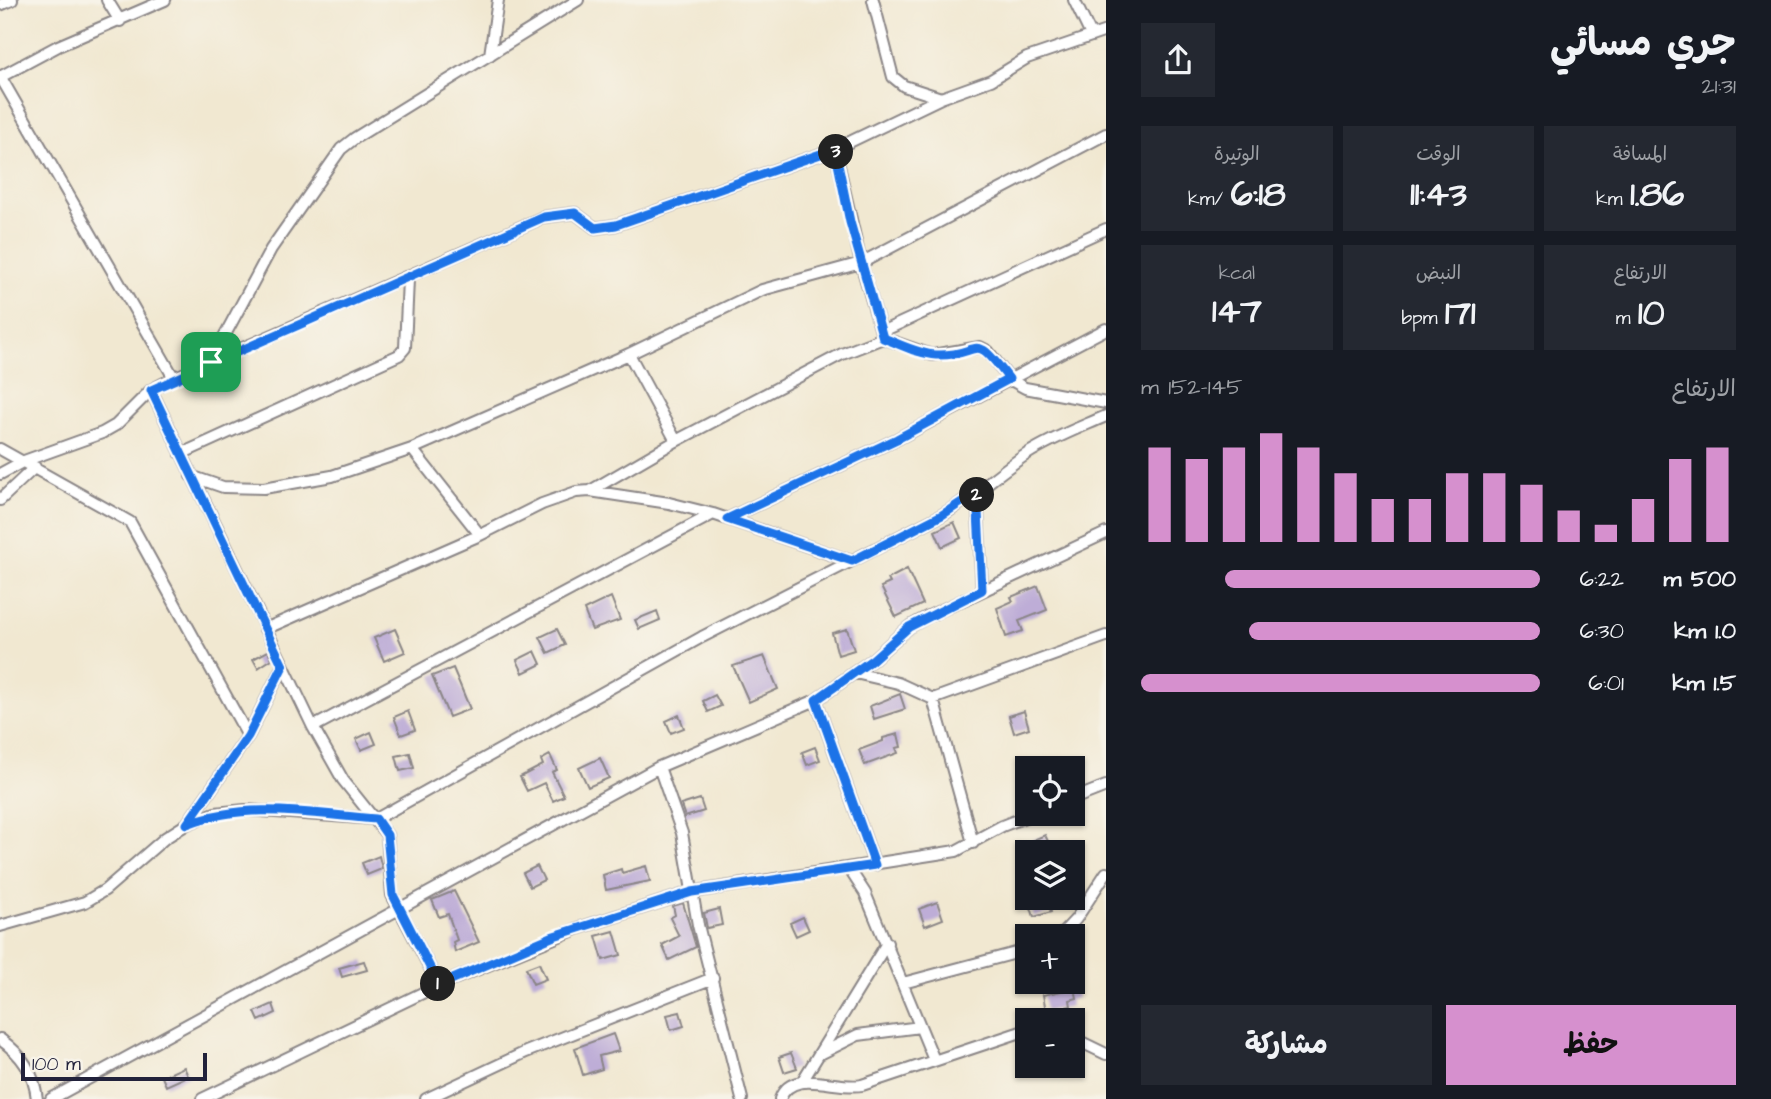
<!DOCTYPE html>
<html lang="ar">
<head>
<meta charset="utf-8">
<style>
	body { margin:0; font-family:"Architects Daughter","Playpen Sans Arabic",sans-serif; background:#242831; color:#f1f3f6; direction:rtl; height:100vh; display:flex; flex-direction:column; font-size:26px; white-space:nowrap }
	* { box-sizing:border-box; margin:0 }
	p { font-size:23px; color:#9ea1a6 }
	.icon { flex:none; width:38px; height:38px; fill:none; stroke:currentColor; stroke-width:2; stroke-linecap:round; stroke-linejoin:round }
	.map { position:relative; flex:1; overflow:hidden; direction:ltr }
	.panel { display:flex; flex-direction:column; background:#171b24; width:665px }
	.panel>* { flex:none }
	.tools { position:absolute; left:1015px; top:756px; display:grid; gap:14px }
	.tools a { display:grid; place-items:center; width:70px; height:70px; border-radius:0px; background:#171b24; box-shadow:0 2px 5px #0004; font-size:35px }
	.scale { position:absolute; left:21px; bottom:18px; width:186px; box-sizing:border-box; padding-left:7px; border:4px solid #22223b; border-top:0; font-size:19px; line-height:24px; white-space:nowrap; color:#22223b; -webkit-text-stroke:5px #f7f3e8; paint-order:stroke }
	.pin { position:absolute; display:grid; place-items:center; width:60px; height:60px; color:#fff; margin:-30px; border-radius:14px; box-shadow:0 4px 10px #0006 }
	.km { position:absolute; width:35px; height:35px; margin:-18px; border-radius:50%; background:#222; color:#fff; font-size:19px; line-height:35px; text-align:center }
	.round { display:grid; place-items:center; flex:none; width:74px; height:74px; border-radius:0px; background:#242831 }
	.headline { display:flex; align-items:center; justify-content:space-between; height:119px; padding:0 35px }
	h1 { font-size:38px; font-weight:700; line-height:52px }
	.stats { display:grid; grid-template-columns:repeat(3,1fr); gap:10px; height:119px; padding:7px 35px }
	.stats div { display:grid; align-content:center; border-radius:0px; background:#242831; text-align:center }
	.stats b { font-size:35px; font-weight:700 }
	.stats small { font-size:19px; font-weight:400 }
	.stats p { font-size:19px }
	.chart { height:196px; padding:14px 35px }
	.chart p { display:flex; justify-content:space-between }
	.chart svg { width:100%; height:126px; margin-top:7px; stroke:#d690ce; stroke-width:6 }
	.action { display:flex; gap:14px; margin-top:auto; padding:14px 35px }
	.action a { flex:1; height:80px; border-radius:0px; background:#d690ce; color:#111; font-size:28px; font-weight:700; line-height:80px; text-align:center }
	.action a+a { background:#242831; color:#f1f3f6 }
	ul { padding:0 35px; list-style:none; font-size:23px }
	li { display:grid; grid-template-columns:112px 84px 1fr; align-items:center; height:52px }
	li i { height:18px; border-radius:9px; background:#d690ce }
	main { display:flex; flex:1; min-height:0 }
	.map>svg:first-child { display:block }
	.building { fill:#beadd7 }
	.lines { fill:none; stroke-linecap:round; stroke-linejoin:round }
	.street-casing { stroke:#8a8586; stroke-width:14 }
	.street { stroke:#fff; stroke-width:10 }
	.route-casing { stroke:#fff; stroke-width:14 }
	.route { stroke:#1a73e8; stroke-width:9 }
</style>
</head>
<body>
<main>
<section class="panel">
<div class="headline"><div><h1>جري مسائي</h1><p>21:31</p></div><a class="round"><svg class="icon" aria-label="share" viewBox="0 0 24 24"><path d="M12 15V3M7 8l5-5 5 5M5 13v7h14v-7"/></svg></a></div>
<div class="stats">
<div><p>المسافة</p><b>1.86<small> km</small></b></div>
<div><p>الوقت</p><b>11:43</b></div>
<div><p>الوتيرة</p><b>6:18<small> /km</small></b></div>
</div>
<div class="stats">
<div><p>الارتفاع</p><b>10<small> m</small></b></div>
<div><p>النبض</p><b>171<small> bpm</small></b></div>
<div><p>kcal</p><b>147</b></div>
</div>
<div class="chart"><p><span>الارتفاع</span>145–152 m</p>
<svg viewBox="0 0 160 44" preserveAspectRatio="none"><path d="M5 44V11M15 44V15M25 44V11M35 44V6M45 44V11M55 44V20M65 44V29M75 44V29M85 44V20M95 44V20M105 44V24M115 44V33M125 44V38M135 44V29M145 44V15M155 44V11"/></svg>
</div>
<ul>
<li><b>500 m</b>6:22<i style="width:79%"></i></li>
<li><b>1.0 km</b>6:30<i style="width:73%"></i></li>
<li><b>1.5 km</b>6:01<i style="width:100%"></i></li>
</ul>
<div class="action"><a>حفظ</a><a>مشاركة</a></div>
</section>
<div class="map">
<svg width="1106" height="1099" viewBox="0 0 1106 1099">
	<rect width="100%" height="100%" fill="#f7f3e8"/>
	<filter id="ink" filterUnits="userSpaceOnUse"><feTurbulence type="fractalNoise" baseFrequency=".0143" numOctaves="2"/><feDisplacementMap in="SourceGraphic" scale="14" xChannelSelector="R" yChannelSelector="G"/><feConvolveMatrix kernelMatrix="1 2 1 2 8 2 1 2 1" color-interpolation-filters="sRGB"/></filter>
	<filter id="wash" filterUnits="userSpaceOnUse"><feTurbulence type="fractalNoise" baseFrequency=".00686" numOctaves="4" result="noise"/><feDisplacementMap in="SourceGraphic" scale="28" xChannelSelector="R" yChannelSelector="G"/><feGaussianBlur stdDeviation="1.57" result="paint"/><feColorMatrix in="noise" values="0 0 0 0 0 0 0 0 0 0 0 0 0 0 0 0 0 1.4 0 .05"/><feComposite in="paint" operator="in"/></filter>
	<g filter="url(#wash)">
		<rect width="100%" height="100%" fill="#f1e8d1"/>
		<g id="blocks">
			<path class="building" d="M954 522 961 538 942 547 935 531Z
				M907 569 923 604 896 617 881 587 890 583 888 579Z
				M1038 586 1047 610 1019 621 1023 631 1006 637 997 608 1013 601 1011 597Z
				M611 597 620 620 592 630 584 610Z
				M657 611 660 620 639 629 635 620Z
				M395 629 405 652 384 661 374 638Z
				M557 629 565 645 548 653 540 637Z
				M847 629 854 650 838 655 832 633Z
				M268 651 272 659 258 668 253 659Z
				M535 651 541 664 523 673 517 660Z
				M764 656 778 689 749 702 733 666Z
				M453 668 470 709 449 717 432 676Z
				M900 694 905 709 874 719 870 706Z
				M715 695 721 706 708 712 703 701Z
				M408 711 415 730 401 735 394 717Z
				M1024 711 1029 728 1014 733 1009 716Z
				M679 715 684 728 671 733 666 721Z
				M371 732 376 744 361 750 356 739Z
				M898 734 901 747 896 748 898 753 865 765 859 750 883 741V738Z
				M815 747 820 760 807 765 802 752Z
				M410 753 414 768 400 771 396 756Z
				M550 755 557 770 552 772 564 796 553 801 544 783 527 791 520 777 543 765 541 760Z
				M600 758 609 778 588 787 579 768Z
				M700 799 704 811 685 817 681 805Z
				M1045 835 1053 852H1036L1031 841Z
				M379 856 382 869 367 875 362 863Z
				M537 866 544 880 530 887 523 873Z
				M646 866 650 881 606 890 603 875 621 869 622 873Z
				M454 891 479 942 455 952 453 942 457 940 448 914 439 917 432 900Z
				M1040 898H1047L1051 912 1034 917 1029 901Z
				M937 902 943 919 925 926 919 909Z
				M683 903 696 947 669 960 662 945 679 936 670 918 675 915 673 906Z
				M719 909 722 925 707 928 704 913Z
				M803 917 809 930 796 936 790 923Z
				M614 931 621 955 603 960 596 936Z
				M364 961 367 970 342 977 339 968Z
				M539 963 546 979 533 984 526 968Z
				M1075 988 1077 998 1070 1000 1071 1006 1046 1011 1043 995Z
				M273 1004 276 1013 259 1021 255 1012Z
				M680 1012 684 1026 671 1030 667 1015Z
				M613 1034 619 1051 599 1056 602 1069 583 1075 575 1048Z
				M791 1053 797 1068 784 1072 779 1057Z
				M184 1067 188 1076 166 1086 162 1077Z"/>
		</g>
	</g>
	<g filter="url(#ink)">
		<use href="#blocks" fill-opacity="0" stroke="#8a8586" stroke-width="2"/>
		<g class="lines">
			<g class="street-casing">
				<path id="street" d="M107 0 120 21
					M873 0 893 77 904 86 941 98
					M1074 0 1091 35
					M0 5 12 0
					M490 55 498 0
					M0 76 174 378
					M0 77 58 46 165 0
					M835 149 861 263 883 338
					M881 332 1106 229
					M629 354 676 441
					M211 361 271 249 341 149 355 138 578 0
					M151 390 313 727 343 780 387 835 392 895 439 985
					M0 449 130 522 248 736
					M412 449 480 535
					M181 454 399 355 405 348 408 279
					M0 474 24 461 102 433 116 425 151 390 174 378 544 217 575 213 595 228 616 225 835 149 941 98 991 80 1027 58 1106 31
					M191 476 223 487 264 488 332 476 412 449 629 354 762 290 861 263 1106 134
					M590 491 676 441 842 354 883 338 932 355 980 347 988 351 1009 379 1025 388 1106 403
					M977 492 982 590
					M0 500 35 467
					M727 519 897 439 1106 329
					M265 629 480 535 542 504 576 492 590 491 669 503 713 514 851 561
					M855 673 898 683 933 699 1106 636
					M933 699 973 843
					M816 700 875 865
					M313 727 713 514
					M659 767 682 833 698 925 742 1099
					M1073 799 1106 786
					M187 824 248 736 283 666
					M850 870 865 893 934 1060
					M0 926 85 902 105 890 165 838 187 824 215 813 245 810 376 819 702 637 942 515C973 497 998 473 1027 454 1052 438 1079 428 1106 416
					M1060 936 1076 919 1106 873
					M903 983 1027 950
					M1073 1038 1106 1054
					M0 1039C22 1055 34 1072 37 1099
					M822 1053 858 1035 920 1027
					M803 1080 887 943
					M51 1099 659 767 816 700 872 660 909 627 929 616 1106 533
					M202 1099 439 985 579 928 692 892 956 851 1002 826 1033 814
					M426 1099 526 1052 713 978
					M780 1099C792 1067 836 1090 862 1085L1027 1030"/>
			</g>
			<use href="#street" class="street"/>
		</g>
	</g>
	<g class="lines" filter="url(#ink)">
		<g class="route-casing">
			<path id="route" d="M835 149 850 222 883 338C900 344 918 354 936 355 984 357 970 327 1009 379L897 439 727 519 852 561 942 515 977 492 982 590 909 627 872 660 816 700 875 865 692 892 554 936 439 985 393 895 387 835 376 819C312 814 247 801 187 824L248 736 283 666 151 390 544 217 575 213 595 228 616 225Z"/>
		</g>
		<use href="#route" class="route"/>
	</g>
</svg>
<div class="tools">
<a><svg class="icon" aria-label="locate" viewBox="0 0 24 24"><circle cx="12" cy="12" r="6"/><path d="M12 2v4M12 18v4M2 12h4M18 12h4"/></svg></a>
<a><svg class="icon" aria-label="layers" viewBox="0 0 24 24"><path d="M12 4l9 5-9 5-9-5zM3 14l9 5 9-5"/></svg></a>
<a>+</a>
<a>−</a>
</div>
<div class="scale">100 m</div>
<div class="pin" style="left:211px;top:362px;background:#1e9e55"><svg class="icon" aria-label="arrive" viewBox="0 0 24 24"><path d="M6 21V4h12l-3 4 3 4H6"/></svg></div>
<b class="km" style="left:438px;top:984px">1</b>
<b class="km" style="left:977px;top:495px">2</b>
<b class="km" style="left:836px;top:152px">3</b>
</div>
</main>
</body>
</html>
